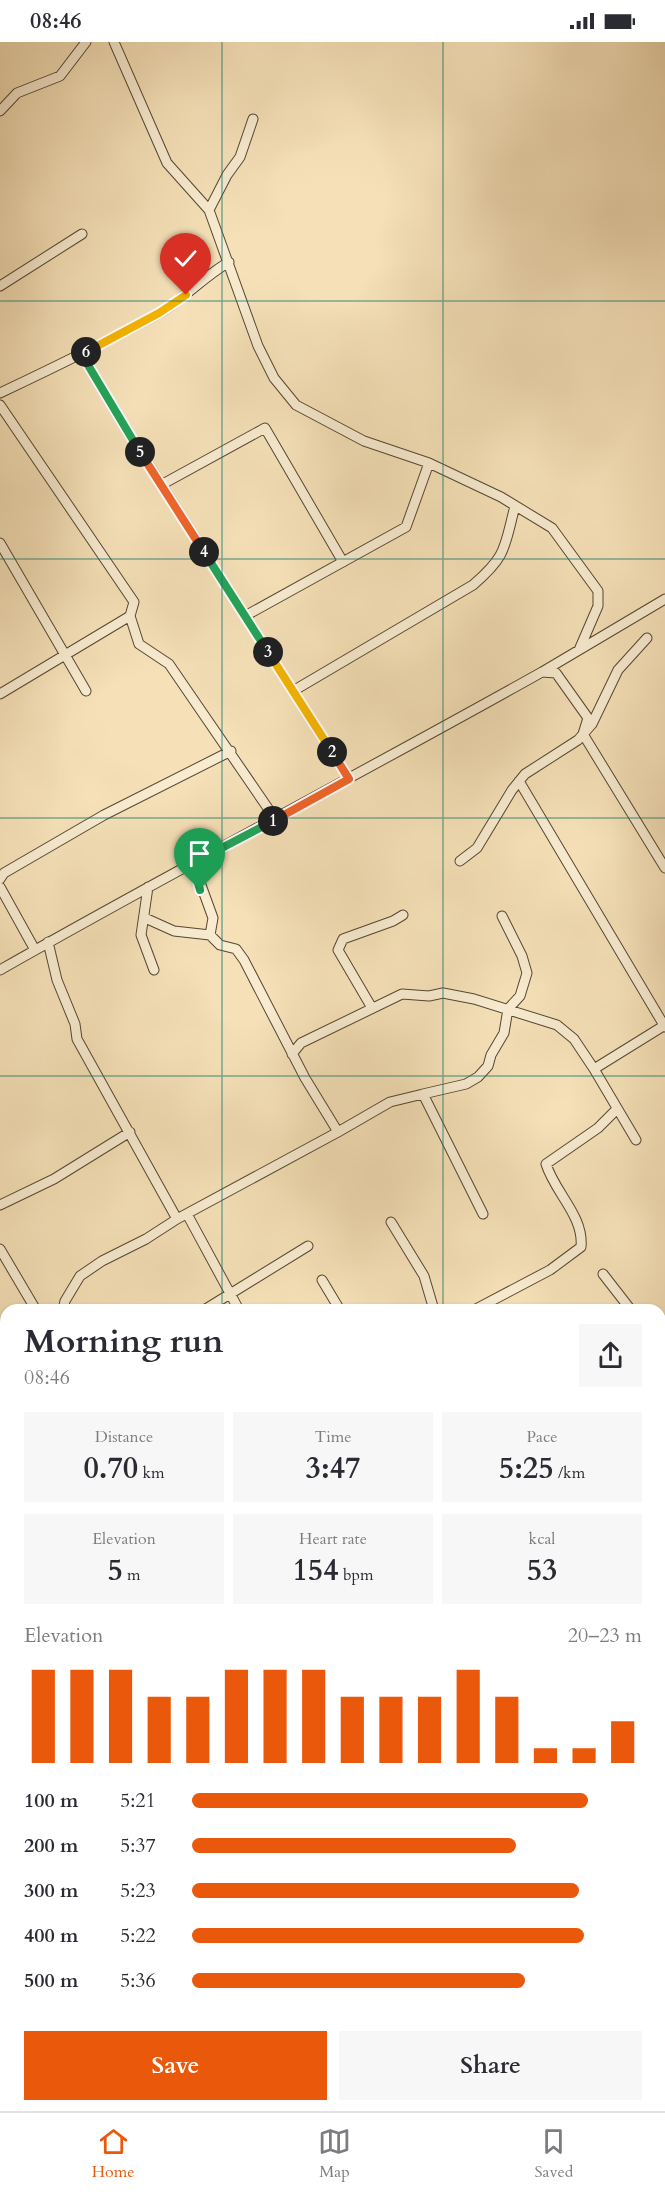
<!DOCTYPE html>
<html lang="en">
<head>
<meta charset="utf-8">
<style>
	body { margin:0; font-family:Cardo,serif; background:#f7f7f7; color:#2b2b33; height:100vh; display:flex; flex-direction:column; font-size:22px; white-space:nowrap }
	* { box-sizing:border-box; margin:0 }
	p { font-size:20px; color:#7c7c81 }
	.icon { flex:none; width:33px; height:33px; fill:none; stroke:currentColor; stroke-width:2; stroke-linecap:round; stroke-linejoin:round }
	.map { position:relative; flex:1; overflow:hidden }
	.panel { position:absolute; left:0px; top:1262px; width:666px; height:808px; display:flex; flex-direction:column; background:#fff; border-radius:18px 18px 0 0; box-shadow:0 2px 4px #0004 }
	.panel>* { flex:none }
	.pin { position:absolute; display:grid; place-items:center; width:51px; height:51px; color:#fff; margin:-62px -26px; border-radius:50% 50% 50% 0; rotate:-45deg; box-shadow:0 0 6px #0007 }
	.pin .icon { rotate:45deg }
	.km { position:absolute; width:30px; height:30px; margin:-15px; border-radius:50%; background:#222; color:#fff; font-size:16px; line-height:30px; text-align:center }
	.round { display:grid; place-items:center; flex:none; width:63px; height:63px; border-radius:0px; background:#f7f7f7 }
	.overview { display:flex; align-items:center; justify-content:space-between; height:102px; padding:0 24px }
	h1 { font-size:33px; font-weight:700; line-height:45px }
	.metrics { display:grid; grid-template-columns:repeat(3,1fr); gap:9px; height:102px; padding:6px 24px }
	.metrics div { display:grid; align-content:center; border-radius:0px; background:#f7f7f7; text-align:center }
	.metrics b { font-size:30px; font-weight:700 }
	.metrics small { font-size:16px; font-weight:400 }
	.metrics p { font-size:16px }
	.chart { height:168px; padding:12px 24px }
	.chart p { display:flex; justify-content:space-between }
	.chart svg { width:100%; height:108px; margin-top:6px; stroke:#ea580c; stroke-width:6 }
	.cta { display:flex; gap:12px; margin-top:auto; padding:12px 24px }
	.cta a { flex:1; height:69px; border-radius:0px; background:#ea580c; color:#fff; font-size:24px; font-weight:700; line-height:69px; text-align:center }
	.cta a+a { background:#f7f7f7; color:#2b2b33 }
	ul { padding:0 24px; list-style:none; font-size:20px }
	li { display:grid; grid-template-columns:96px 72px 1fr; align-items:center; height:45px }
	li i { height:15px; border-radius:8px; background:#ea580c }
	.status { display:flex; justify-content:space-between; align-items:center; height:42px; padding:0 30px; background:#fff; direction:ltr }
	.status svg { height:16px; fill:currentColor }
	.menu { display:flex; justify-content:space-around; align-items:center; height:84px; border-top:2px solid #e1e1e2; background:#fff; font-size:16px; color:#7c7c81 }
	.menu a { display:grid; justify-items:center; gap:3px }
	.menu .current { color:#ea580c }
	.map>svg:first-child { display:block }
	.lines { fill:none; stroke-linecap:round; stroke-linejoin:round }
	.stream { stroke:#6b786e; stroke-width:2 }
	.minor-casing { stroke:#554632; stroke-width:11 }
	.minor { stroke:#f8ebd0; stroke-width:9 }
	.rail-casing { stroke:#201305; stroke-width:4.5 }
	.rail { stroke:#f8ebd0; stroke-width:2; stroke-dasharray:7; stroke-linecap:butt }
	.split-1-casing { stroke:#fff; stroke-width:12 }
	.split-2-casing { stroke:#fff; stroke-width:12 }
	.split-3-casing { stroke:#fff; stroke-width:12 }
	.split-4-casing { stroke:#fff; stroke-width:12 }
	.split-5-casing { stroke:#fff; stroke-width:12 }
	.split-6-casing { stroke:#fff; stroke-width:12 }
	.split-7-casing { stroke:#fff; stroke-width:12 }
	.split-1 { stroke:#22a559; stroke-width:8 }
	.split-2 { stroke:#f0652b; stroke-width:8 }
	.split-3 { stroke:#f5b400; stroke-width:8 }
	.split-4 { stroke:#22a559; stroke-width:8 }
	.split-5 { stroke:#f0652b; stroke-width:8 }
	.split-6 { stroke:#22a559; stroke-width:8 }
	.split-7 { stroke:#f5b400; stroke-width:8 }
	.grid { fill:none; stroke:#0f766e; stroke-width:1.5; stroke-opacity:0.55 }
</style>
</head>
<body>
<div class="status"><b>08:46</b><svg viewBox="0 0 49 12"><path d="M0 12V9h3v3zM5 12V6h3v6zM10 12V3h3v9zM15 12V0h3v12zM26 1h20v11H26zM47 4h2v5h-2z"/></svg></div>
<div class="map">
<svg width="665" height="2069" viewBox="0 0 665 2069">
	<rect width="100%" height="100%" fill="#f5e0b7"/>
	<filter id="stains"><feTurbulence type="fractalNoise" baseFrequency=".00333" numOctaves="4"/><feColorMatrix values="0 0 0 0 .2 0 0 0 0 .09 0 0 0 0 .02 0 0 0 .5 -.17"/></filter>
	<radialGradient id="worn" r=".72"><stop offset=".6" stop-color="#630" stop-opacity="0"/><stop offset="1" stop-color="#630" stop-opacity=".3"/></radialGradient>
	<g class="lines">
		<path class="stream" d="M660 1514 665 1510
			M0 1794 6 1790"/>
		<g class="minor-casing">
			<path id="minor" d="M114 0 167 121 209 168 258 304 274 336 296 363 364 399 429 421 501 455 552 486 598 549V564L579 608
				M0 69 17 51 60 34 86 0
				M209 168 227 133 240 115 253 77
				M0 244 82 192
				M82 313 129 392 349 737
				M0 351C53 326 106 300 158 272 184 257 203 235 229 220
				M0 363 134 560 130 574 139 602 169 622 276 778
				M161 443 265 386 343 520
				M0 501 86 649
				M245 574 406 485 429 421
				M542 630 665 557
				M293 649 473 543C507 514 504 506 515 464
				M0 652 130 574
				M519 739 665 985
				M460 819 477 806 512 748 525 732 578 698 592 682 618 628 647 596
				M193 821 213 876 210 893
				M0 837 4 831 104 773 231 709
				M0 845 35 908
				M148 845 141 893 154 928
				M48 900 57 938 75 982 77 997 177 1177
				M0 928C179 826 362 731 542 630L556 631 588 676 583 692 665 826
				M372 966 338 908 343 897 393 879 403 873
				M292 1012 301 1001 402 952 429 954 443 951 474 957 557 983 574 997 594 1027 665 983
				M594 1027 636 1098
				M338 1090 390 1060 423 1052
				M0 1163 54 1137 130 1090
				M187 1172 239 1268
				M483 1172 423 1052 466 1042 478 1035 488 1024 491 1013 504 991 508 967 520 954 527 931 522 914 502 874
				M391 1180 424 1234 434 1268
				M0 1207 36 1268
				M603 1232 631 1268
				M322 1238 340 1268
				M63 1268 65 1259 80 1234 102 1219 146 1197 177 1177 338 1090 305 1036 244 918 236 907 220 903 210 893 174 889 145 876
				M204 1268 308 1204
				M474 1268 550 1228 581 1205C584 1174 555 1151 546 1122L598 1086 617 1067
				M660 1285 665 1284
				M0 1401 6 1413
				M0 1494 6 1491
				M0 1581 6 1593
				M660 1706 665 1707
				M660 1836C665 1817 663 1778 665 1756
				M660 1847 665 1858
				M0 1853 6 1869
				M660 1889 665 1887
				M660 2000 665 2007
				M0 2027 6 2041
				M17 2064 19 2069
				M96 2064 99 2069
				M281 2064 284 2069
				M539 2069 550 2064"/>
		</g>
		<use href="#minor" class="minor"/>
		<g class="rail-casing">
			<path id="rail" d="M0 1923 6 1935
				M0 2000 6 2012
				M31 2064 33 2069
				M71 2064 73 2069"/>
		</g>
		<use href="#rail" class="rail"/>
	</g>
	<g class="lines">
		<g class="split-1-casing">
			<path id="split-1" d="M200 848 193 821 273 779"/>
		</g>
		<g class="split-2-casing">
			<path id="split-2" d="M273 779 349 737 332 710"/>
		</g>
		<g class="split-3-casing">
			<path id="split-3" d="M268 610 332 710"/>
		</g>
		<g class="split-4-casing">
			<path id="split-4" d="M204 510 268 610"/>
		</g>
		<g class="split-5-casing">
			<path id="split-5" d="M140 410 204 510"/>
		</g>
		<g class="split-6-casing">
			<path id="split-6" d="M86 310 82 313 140 410"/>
		</g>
		<g class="split-7-casing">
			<path id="split-7" d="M86 310 159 271 186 253"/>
		</g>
		<use href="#split-1" class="split-1"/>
		<use href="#split-2" class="split-2"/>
		<use href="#split-3" class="split-3"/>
		<use href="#split-4" class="split-4"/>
		<use href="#split-5" class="split-5"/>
		<use href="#split-6" class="split-6"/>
		<use href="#split-7" class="split-7"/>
	</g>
	<path class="grid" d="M222 0V1268M443 0V1268M0 259H665M0 517H665M0 776H665M0 1034H665M0 1293H6M660 1293H665M0 1552H6M660 1552H665M0 1810H6M660 1810H665M222 2064V2069M443 2064V2069"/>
	<rect width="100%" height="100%" filter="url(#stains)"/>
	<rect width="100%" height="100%" fill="url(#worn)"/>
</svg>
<div class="pin" style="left:200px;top:848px;background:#1e9e55"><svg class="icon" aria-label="arrive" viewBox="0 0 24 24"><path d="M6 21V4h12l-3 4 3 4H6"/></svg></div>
<div class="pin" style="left:186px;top:253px;background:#d93025"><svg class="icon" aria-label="check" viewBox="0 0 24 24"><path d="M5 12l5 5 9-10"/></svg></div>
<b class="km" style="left:273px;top:779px">1</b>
<b class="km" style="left:332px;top:710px">2</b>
<b class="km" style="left:268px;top:610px">3</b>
<b class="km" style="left:204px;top:510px">4</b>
<b class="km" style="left:140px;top:410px">5</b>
<b class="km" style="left:86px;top:310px">6</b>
<section class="panel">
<div class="overview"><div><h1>Morning run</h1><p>08:46</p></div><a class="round"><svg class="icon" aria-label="share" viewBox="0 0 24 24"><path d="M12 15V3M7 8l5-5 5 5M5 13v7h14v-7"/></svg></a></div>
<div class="metrics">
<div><p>Distance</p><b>0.70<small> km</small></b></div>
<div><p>Time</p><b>3:47</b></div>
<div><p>Pace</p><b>5:25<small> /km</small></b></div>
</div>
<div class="metrics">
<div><p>Elevation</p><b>5<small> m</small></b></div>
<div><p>Heart rate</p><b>154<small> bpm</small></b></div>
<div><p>kcal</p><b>53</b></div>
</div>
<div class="chart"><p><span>Elevation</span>20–23 m</p>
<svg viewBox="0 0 160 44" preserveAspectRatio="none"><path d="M5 44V6M15 44V6M25 44V6M35 44V17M45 44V17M55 44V6M65 44V6M75 44V6M85 44V17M95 44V17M105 44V17M115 44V6M125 44V17M135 44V38M145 44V38M155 44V27"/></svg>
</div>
<ul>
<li><b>100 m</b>5:21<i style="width:88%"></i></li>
<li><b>200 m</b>5:37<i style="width:72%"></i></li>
<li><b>300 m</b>5:23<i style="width:86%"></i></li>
<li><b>400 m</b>5:22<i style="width:87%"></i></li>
<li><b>500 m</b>5:36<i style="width:74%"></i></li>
</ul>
<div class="cta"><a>Save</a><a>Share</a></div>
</section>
</div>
<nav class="menu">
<a class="current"><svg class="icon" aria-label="home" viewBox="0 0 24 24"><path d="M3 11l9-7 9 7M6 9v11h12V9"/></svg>Home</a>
<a><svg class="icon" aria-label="map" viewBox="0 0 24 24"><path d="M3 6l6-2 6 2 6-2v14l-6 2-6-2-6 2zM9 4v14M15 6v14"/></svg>Map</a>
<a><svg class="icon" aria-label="saved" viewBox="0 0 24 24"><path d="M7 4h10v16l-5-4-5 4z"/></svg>Saved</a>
</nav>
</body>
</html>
